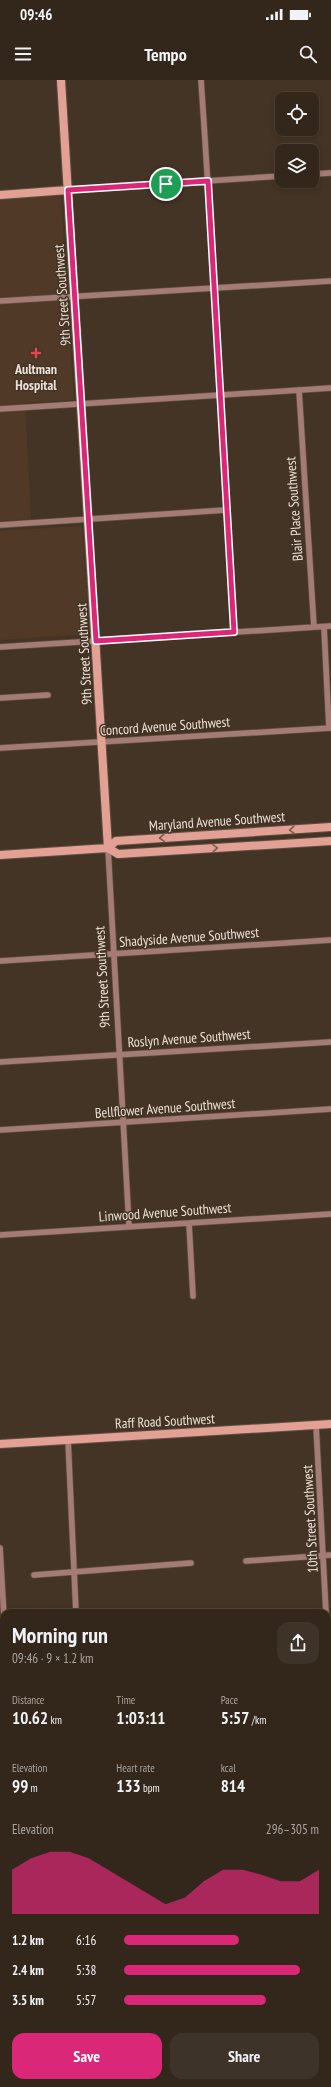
<!DOCTYPE html>
<html lang="en">
<head>
<meta charset="utf-8">
<style>
	body { margin:0; font-family:"PT Sans Narrow",sans-serif; background:#3e3329; color:#f1f3f6; height:100vh; display:flex; flex-direction:column; font-size:15px; white-space:nowrap }
	* { box-sizing:border-box; margin:0 }
	p { font-size:13px; color:#a9a5a3 }
	.icon { flex:none; width:22px; height:22px; fill:none; stroke:currentColor; stroke-width:2; stroke-linecap:round; stroke-linejoin:round }
	.map { position:relative; flex:1; overflow:hidden }
	.side { position:absolute; left:0px; top:1529px; width:331px; height:478px; display:flex; flex-direction:column; background:#33271c; border-radius:12px 12px 0 0; box-shadow:0 2px 6px #0003,0 0 0 1px #4e443b }
	.side>* { flex:none }
	.tools { position:absolute; left:275px; top:12px; display:grid; gap:8px }
	.tools a { display:grid; place-items:center; width:44px; height:44px; border-radius:8px; background:#33271c; box-shadow:0 2px 6px #0003,0 0 0 1px #4e443b; font-size:20px }
	.pin { position:absolute; display:grid; place-items:center; width:34px; height:34px; color:#fff; margin:-17px; border:2px solid #fff; border-radius:50%; box-shadow:0 1px 4px #0007 }
	.round { display:grid; place-items:center; flex:none; width:42px; height:42px; border-radius:12px; background:#3e3329 }
	.summary { display:flex; align-items:center; justify-content:space-between; height:68px; padding:0 12px }
	h1 { font-size:22px; font-weight:800; line-height:30px }
	.stats { display:grid; grid-template-columns:repeat(3,1fr); gap:6px; height:68px; padding:4px 12px }
	.stats div { display:grid; align-content:center }
	.stats b { font-size:17px; font-weight:800 }
	.stats small { font-size:11px; font-weight:400 }
	.stats p { font-size:11px }
	.chart { height:112px; padding:8px 12px }
	.chart p { display:flex; justify-content:space-between }
	.chart svg { width:100%; height:72px; margin-top:4px; fill:#db2777; opacity:.7 }
	.button { display:flex; gap:8px; margin-top:auto; padding:8px 12px }
	.button a { flex:1; height:46px; border-radius:12px; background:#db2777; color:#fff; font-size:16px; font-weight:800; line-height:46px; text-align:center }
	.button a+a { background:#3e3329; color:#f1f3f6 }
	ul { padding:0 12px; list-style:none; font-size:13px }
	li { display:grid; grid-template-columns:64px 48px 1fr; align-items:center; height:30px }
	li i { height:10px; border-radius:5px; background:#db2777 }
	.status { display:flex; justify-content:space-between; align-items:center; height:28px; padding:0 20px; background:#33271c; direction:ltr }
	.status svg { height:11px; fill:currentColor }
	header { display:flex; justify-content:space-between; align-items:center; height:52px; padding:0 12px; background:#33271c; font-size:18px; font-weight:800 }
	.map>svg:first-child { display:block }
	.commercial { fill:#4d393f }
	.built { fill:#503a27 }
	.lines { fill:none; stroke-linecap:round; stroke-linejoin:round }
	.street-casing { stroke:#5f5041; stroke-width:7 }
	.secondary-casing { stroke:#5f5041; stroke-width:10 }
	.street { stroke:#a57b75; stroke-width:5.5 }
	.secondary { stroke:#e3a196; stroke-width:8 }
	.oneway { stroke:#7c5a4d }
	.route-casing { stroke:#fff; stroke-width:8 }
	.route { stroke:#db2777; stroke-width:5 }
	.health-dot { fill:#e0444e; stroke:#443425; stroke-width:1.5 }
	.labels { text-anchor:middle; dominant-baseline:central; stroke-width:3; stroke-linejoin:round; paint-order:stroke }
	.street-label { font-size:14px; fill:#ebe0d7; stroke:#443425 }
	.poi-label { font-size:14px; font-weight:bold; fill:#ebe0d7; stroke:#443425 }
</style>
</head>
<body>
<div class="status"><b>09:46</b><svg viewBox="0 0 49 12"><path d="M0 12V9h3v3zM5 12V6h3v6zM10 12V3h3v9zM15 12V0h3v12zM26 1h20v11H26zM47 4h2v5h-2z"/></svg></div>
<header><svg class="icon" aria-label="menu" viewBox="0 0 24 24"><path d="M4 6h16M4 12h16M4 18h16"/></svg>Tempo<svg class="icon" aria-label="search" viewBox="0 0 24 24"><circle cx="10" cy="10" r="6"/><path d="M15 15l6 6"/></svg></header>
<div class="map">
<svg width="331" height="2007" viewBox="0 0 331 2007">
	<rect width="100%" height="100%" fill="#443425"/>
	<path class="commercial" d="M327 1630H331V2007H0V1647H4V2003H327Z"/>
	<path class="built" d="M61 115 74 320 25 323 31 439 0 441V119Z
		M82 446 89 554 0 560V451Z"/>
	<g class="lines">
		<g class="street-casing">
			<path id="street" d="M201 0C214 184 222 368 234 552
				M312 94 331 93
				M68 110 282 96
				M0 221 331 201
				M299 310 314 547
				M0 329 331 308
				M0 445 226 430
				M324 547 329 648
				M0 567 331 546
				M0 618 48 615
				M0 668 331 648
				M108 768 129 1146
				M0 881 331 860
				M0 982 331 962
				M0 1050 331 1029
				M189 1143 193 1216
				M0 1155 331 1134
				M316 1345 326 1533
				M68 1359 76 1533
				M0 1468 4 1537
				M246 1481 331 1475
				M34 1495 191 1483
				M327 1553 331 1625
				M327 1634H331
				M0 1651H4
				M0 1767 4 1766
				M0 1779 4 1778
				M60 2003V2007"/>
		</g>
		<g class="secondary-casing">
			<path id="secondary" d="M61 0 108 768
				M0 115 68 110
				M108 768 118 774 331 761
				M0 775 108 768 116 761 331 747
				M0 1364 331 1344"/>
		</g>
		<use href="#street" class="street"/>
		<use href="#secondary" class="secondary"/>
	</g>
	<defs><path id="oneway-chevron" d="M-2-3.5L2.5 0L-2 3.5" fill="none" stroke-width="1.6" stroke-linecap="round" stroke-linejoin="round"/></defs>
	<g class="oneway">
		<use href="#oneway-chevron" transform="translate(292 750) rotate(176)"/>
		<use href="#oneway-chevron" transform="translate(162 758) rotate(176)"/>
		<use href="#oneway-chevron" transform="translate(215 768) rotate(-4)"/>
	</g>
	<g class="lines">
		<g class="route-casing">
			<path id="route" d="M208 101 234 552 96 561 68 110Z"/>
		</g>
		<use href="#route" class="route"/>
	</g>
	<path class="health-dot" d="M34 267h4v4h4v4h-4v4h-4v-4h-4v-4h4z"/>
	<g class="labels">
		<g class="street-label">
			<text transform="translate(62 215) rotate(-94)">9th Street Southwest</text>
			<text transform="translate(294 429) rotate(-94)">Blair Place Southwest</text>
			<text transform="translate(84 574) rotate(-93)">9th Street Southwest</text>
			<text transform="translate(165 646) rotate(-4)">Concord Avenue Southwest</text>
			<text transform="translate(217 741) rotate(-4)">Maryland Avenue Southwest</text>
			<text transform="translate(189 857) rotate(-4)">Shadyside Avenue Southwest</text>
			<text transform="translate(102 897) rotate(-93)">9th Street Southwest</text>
			<text transform="translate(189 958) rotate(-4)">Roslyn Avenue Southwest</text>
			<text transform="translate(165 1028) rotate(-4)">Bellflower Avenue Southwest</text>
			<text transform="translate(165 1132) rotate(-4)">Linwood Avenue Southwest</text>
			<text transform="translate(165 1341) rotate(-3)">Raff Road Southwest</text>
			<text transform="translate(310 1439) rotate(-93)">10th Street Southwest</text>
		</g>
		<g class="poi-label">
			<text x="36" y="289">Aultman<tspan x="36" dy="16">Hospital</tspan></text>
		</g>
	</g>
</svg>
<div class="tools">
<a><svg class="icon" aria-label="locate" viewBox="0 0 24 24"><circle cx="12" cy="12" r="6"/><path d="M12 2v4M12 18v4M2 12h4M18 12h4"/></svg></a>
<a><svg class="icon" aria-label="layers" viewBox="0 0 24 24"><path d="M12 4l9 5-9 5-9-5zM3 14l9 5 9-5"/></svg></a>
</div>
<div class="pin" style="left:166px;top:104px;background:#1e9e55"><svg class="icon" aria-label="arrive" viewBox="0 0 24 24"><path d="M6 21V4h12l-3 4 3 4H6"/></svg></div>
<section class="side">
<div class="summary"><div><h1>Morning run</h1><p>09:46 · 9 × 1.2 km</p></div><a class="round"><svg class="icon" aria-label="share" viewBox="0 0 24 24"><path d="M12 15V3M7 8l5-5 5 5M5 13v7h14v-7"/></svg></a></div>
<div class="stats">
<div><p>Distance</p><b>10.62<small> km</small></b></div>
<div><p>Time</p><b>1:03:11</b></div>
<div><p>Pace</p><b>5:57<small> /km</small></b></div>
</div>
<div class="stats">
<div><p>Elevation</p><b>99<small> m</small></b></div>
<div><p>Heart rate</p><b>133<small> bpm</small></b></div>
<div><p>kcal</p><b>814</b></div>
</div>
<div class="chart"><p><span>Elevation</span>296–305 m</p>
<svg viewBox="0 0 160 44" preserveAspectRatio="none"><path d="M0 44V17L10 10L20 6L30 6L40 10L50 17L60 24L70 31L80 38L90 34L100 24L110 17L120 17L130 20L140 24L150 24L160 17V44z"/></svg>
</div>
<ul>
<li><b>1.2 km</b>6:16<i style="width:59%"></i></li>
<li><b>2.4 km</b>5:38<i style="width:90%"></i></li>
<li><b>3.5 km</b>5:57<i style="width:73%"></i></li>
</ul>
<div class="button"><a>Save</a><a>Share</a></div>
</section>
</div>
</body>
</html>
